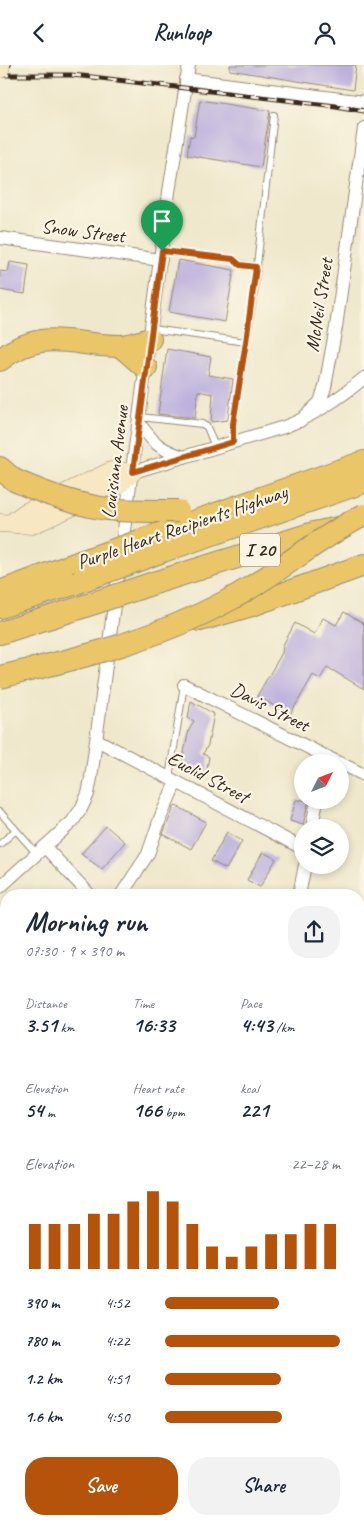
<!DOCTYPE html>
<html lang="en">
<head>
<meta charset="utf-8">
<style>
	body { margin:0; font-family:Caveat,sans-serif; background:#f2f2f3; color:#1f2937; height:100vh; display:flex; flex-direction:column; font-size:19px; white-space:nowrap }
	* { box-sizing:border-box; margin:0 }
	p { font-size:16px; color:#747a83 }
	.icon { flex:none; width:28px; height:28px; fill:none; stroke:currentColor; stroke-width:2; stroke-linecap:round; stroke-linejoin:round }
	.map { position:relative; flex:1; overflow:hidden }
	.panel { position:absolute; left:0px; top:824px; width:365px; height:636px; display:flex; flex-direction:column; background:#fff; border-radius:20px 20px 0 0; box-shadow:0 2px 8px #0003 }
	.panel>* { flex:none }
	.needle { width:32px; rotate:48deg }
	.fabs { position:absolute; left:294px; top:689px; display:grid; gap:10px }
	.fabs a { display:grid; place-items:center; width:55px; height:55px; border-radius:50%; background:#fff; box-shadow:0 2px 8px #0003; font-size:25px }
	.pin { position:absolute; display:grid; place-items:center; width:42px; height:42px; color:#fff; margin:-51px -21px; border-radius:50% 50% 50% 0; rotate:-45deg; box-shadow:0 0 5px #0007 }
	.pin .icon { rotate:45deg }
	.round { display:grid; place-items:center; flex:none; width:52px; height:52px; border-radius:20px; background:#f2f2f3 }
	.headline { display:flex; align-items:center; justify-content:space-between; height:85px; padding:0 25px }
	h1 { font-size:28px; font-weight:800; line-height:38px }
	.stats { display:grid; grid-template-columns:repeat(3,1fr); gap:8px; height:85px; padding:5px 25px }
	.stats div { display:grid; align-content:center }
	.stats b { font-size:21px; font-weight:800 }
	.stats small { font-size:14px; font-weight:400 }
	.stats p { font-size:14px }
	.chart { height:140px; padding:10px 25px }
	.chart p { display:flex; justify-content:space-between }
	.chart svg { width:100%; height:90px; margin-top:5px; stroke:#b45309; stroke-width:6 }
	.action { display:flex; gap:10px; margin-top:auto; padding:10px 25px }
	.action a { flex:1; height:58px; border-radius:20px; background:#b45309; color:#fff; font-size:20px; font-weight:800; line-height:58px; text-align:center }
	.action a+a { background:#f2f2f3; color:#1f2937 }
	ul { padding:0 25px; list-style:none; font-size:16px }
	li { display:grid; grid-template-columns:80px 60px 1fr; align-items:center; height:38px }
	li i { height:12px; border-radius:6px; background:#b45309 }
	header { display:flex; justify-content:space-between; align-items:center; height:65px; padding:0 25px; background:#fff; font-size:22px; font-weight:800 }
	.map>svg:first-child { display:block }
	.built { fill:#e6d2f0 }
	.building { fill:#bcb0dd }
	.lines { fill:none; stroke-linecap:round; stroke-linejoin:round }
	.lane-casing { stroke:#958975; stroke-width:8 }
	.street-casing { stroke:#958975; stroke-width:14 }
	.secondary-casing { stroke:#958975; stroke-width:19 }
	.highway-casing { stroke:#958975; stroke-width:24 }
	.lane { stroke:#fff; stroke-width:6 }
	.street { stroke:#fff; stroke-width:12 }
	.secondary { stroke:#f7e8c3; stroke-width:18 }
	.highway { stroke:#ebc669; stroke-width:22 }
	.rail-casing { stroke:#3b2a1e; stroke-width:5 }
	.rail { stroke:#fcf5e5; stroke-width:3; stroke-dasharray:9; stroke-linecap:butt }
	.secondary-bridge-casing { stroke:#958975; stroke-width:19; stroke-linecap:butt }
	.highway-bridge-casing { stroke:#958975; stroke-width:24; stroke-linecap:butt }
	.secondary-bridge { stroke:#f7e8c3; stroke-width:18 }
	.highway-bridge { stroke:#ebc669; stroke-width:22 }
	.route-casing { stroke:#fff; stroke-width:10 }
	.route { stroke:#b45309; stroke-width:6 }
	.labels { text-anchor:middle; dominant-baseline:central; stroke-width:4.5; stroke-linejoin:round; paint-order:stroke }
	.shield { fill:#fcf5e5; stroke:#75675a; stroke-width:1 }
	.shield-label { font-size:19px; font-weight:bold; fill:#3b2a1e }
	.street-label { font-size:20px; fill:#3b2a1e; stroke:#fcf5e5 }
</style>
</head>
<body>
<header><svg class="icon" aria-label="back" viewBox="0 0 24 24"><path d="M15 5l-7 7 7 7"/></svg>Runloop<svg class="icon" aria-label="person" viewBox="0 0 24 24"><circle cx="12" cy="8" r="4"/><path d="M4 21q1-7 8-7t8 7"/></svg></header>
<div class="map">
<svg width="364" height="1459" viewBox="0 0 364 1459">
	<rect width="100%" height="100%" fill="#fcf5e5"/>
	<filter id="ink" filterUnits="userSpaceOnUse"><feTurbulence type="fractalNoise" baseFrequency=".02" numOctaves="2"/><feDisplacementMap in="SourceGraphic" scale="10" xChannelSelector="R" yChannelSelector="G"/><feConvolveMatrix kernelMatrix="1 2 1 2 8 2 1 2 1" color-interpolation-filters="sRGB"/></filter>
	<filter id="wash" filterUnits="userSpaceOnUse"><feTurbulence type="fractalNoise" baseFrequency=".0096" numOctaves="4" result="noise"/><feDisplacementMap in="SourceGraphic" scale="20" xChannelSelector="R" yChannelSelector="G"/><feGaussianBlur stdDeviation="1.12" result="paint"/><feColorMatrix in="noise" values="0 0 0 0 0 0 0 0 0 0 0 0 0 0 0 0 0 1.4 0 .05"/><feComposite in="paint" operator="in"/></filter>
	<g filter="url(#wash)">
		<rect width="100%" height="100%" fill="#efe8cc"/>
		<path class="built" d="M221 1454H256L286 1459H215Z"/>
		<g id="blocks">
			<path class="building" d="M230 0H356L353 25 230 5Z
				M200 35 270 46 261 102 187 90 190 71 194 72Z
				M178 195 234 205 225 257 169 247Z
				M10 197 29 200 25 229 0 225V206L8 207Z
				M167 284 211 292 208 310 233 314 228 355 211 357 213 329 198 326 195 353 158 349Z
				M344 547 364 559V624L327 602 320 614 313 610 290 650 257 631 282 588 283 580 295 558 314 569 323 553 336 560Z
				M191 636 214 649 208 680 203 689 209 692 206 709 182 696 189 665 194 656 188 653Z
				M296 735H309L303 760 290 756Z
				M175 740 206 757 191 784 163 769Z
				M106 761 125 777 102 804 81 789Z
				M227 767 242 776 226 804 211 796Z
				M263 787 276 794 260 822 247 815Z"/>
		</g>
	</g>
	<g filter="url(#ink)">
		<use href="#blocks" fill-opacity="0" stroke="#958975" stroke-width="1"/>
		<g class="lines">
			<g class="lane-casing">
				<path id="lane" d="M162 186 233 194 240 199 256 202
					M152 264 246 277
					M140 352 202 359 207 362 215 382
					M233 377V359L254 227 274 50
					M169 713 184 620
					M0 747 37 789
					M0 779 16 765
					M0 1208 6 1206
					M359 1385H364
					M125 1454 130 1459
					M156 1454 160 1459
					M64 1459 67 1454
					M163 1459 169 1454"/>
			</g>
			<g class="street-casing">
				<path id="street" d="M186 14 364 37
					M0 173 161 195
					M300 356 320 337 325 322 336 262 364 63
					M139 358C153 378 161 385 184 392
					M133 407 284 362C315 350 339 334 364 313
					M184 620 339 698
					M97 675 302 783
					M340 698 364 710
					M312 762 317 735
					M45 782 90 830
					M0 822 72 757 81 744 88 729 91 713 169 127 189 0
					M121 830 148 789 161 751 176 717
					M299 830 305 800
					M359 1114 364 1115
					M359 1295 364 1296
					M0 1430 6 1437
					M21 1454 26 1459
					M34 1459 41 1454"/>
			</g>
			<g class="secondary-casing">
				<path id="secondary" d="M0 458 32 460 118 421 133 407
					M11 458 26 447 111 406 133 407"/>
			</g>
			<g class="highway-casing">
				<path id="highway" d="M122 282 146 303
					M0 295C42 261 73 281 120 281 129 281 141 277 150 274
					M0 403 14 415
					M162 468 364 397
					M163 486 364 417
					M157 517 314 468 338 463
					M0 527 80 497
					M0 542 76 518
					M200 555 252 540 364 500
					M0 568 73 545"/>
			</g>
			<use href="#lane" class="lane"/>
			<use href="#street" class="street"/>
			<use href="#secondary" class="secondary"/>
			<use href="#highway" class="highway"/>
			<g class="rail-casing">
				<path id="rail" d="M0 1 9 0
					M0 10H71L92 12 336 41 364 46"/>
			</g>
			<use href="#rail" class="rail"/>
			<g class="secondary-bridge-casing">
				<path id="secondary-bridge" d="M0 4 1 0"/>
			</g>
			<g class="highway-bridge-casing">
				<path id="highway-bridge" d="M14 415C45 429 82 442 117 445 137 446 158 446 178 446
					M80 497 162 468
					M76 518 163 486
					M73 545 157 517
					M0 612C81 593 155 575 229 535 276 510 316 474 364 450"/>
			</g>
			<use href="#secondary-bridge" class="secondary-bridge"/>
			<use href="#highway-bridge" class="highway-bridge"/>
		</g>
	</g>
	<g class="lines" filter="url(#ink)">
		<g class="route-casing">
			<path id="route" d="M162 186 233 194 240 200 256 202 246 277 233 359V377L133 407Z"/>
		</g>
		<use href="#route" class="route"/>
	</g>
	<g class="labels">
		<rect class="shield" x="240" y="468.5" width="40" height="33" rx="4"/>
		<g class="shield-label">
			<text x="260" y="485">I 20</text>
		</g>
		<g class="street-label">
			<text transform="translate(83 166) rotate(7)">Snow Street</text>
			<text transform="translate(319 240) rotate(-81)">McNeil Street</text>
			<text transform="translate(115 397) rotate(-83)">Louisiana Avenue</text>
			<text transform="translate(182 462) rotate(-19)">Purple Heart Recipients Highway</text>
			<text transform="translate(270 642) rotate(27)">Davis Street</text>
			<text transform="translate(208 712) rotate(28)">Euclid Street</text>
		</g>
	</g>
</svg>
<div class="fabs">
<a><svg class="needle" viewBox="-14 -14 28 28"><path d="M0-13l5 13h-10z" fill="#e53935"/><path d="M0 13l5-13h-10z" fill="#747a83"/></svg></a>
<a><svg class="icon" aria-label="layers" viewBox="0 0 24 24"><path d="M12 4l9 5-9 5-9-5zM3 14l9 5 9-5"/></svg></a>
</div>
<div class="pin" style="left:162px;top:186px;background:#1e9e55"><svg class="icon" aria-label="arrive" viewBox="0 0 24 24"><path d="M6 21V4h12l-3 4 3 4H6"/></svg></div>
<section class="panel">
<div class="headline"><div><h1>Morning run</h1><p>07:30 · 9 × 390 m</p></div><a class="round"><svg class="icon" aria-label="share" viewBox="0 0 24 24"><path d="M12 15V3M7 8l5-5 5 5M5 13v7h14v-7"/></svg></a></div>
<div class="stats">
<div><p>Distance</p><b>3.51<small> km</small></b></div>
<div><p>Time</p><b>16:33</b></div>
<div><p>Pace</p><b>4:43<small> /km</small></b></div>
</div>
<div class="stats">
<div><p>Elevation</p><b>54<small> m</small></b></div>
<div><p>Heart rate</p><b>166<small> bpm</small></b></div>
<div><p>kcal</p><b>221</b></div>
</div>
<div class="chart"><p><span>Elevation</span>22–28 m</p>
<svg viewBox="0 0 160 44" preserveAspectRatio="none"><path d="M5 44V22M15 44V22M25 44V22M35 44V17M45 44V17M55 44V11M65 44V6M75 44V11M85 44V22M95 44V33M105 44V38M115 44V33M125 44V27M135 44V27M145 44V22M155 44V22"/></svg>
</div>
<ul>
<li><b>390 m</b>4:52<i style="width:65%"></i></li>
<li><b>780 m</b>4:22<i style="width:100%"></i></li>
<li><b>1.2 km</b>4:51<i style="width:66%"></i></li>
<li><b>1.6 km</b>4:50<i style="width:67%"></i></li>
</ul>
<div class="action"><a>Save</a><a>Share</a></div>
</section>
</div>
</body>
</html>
